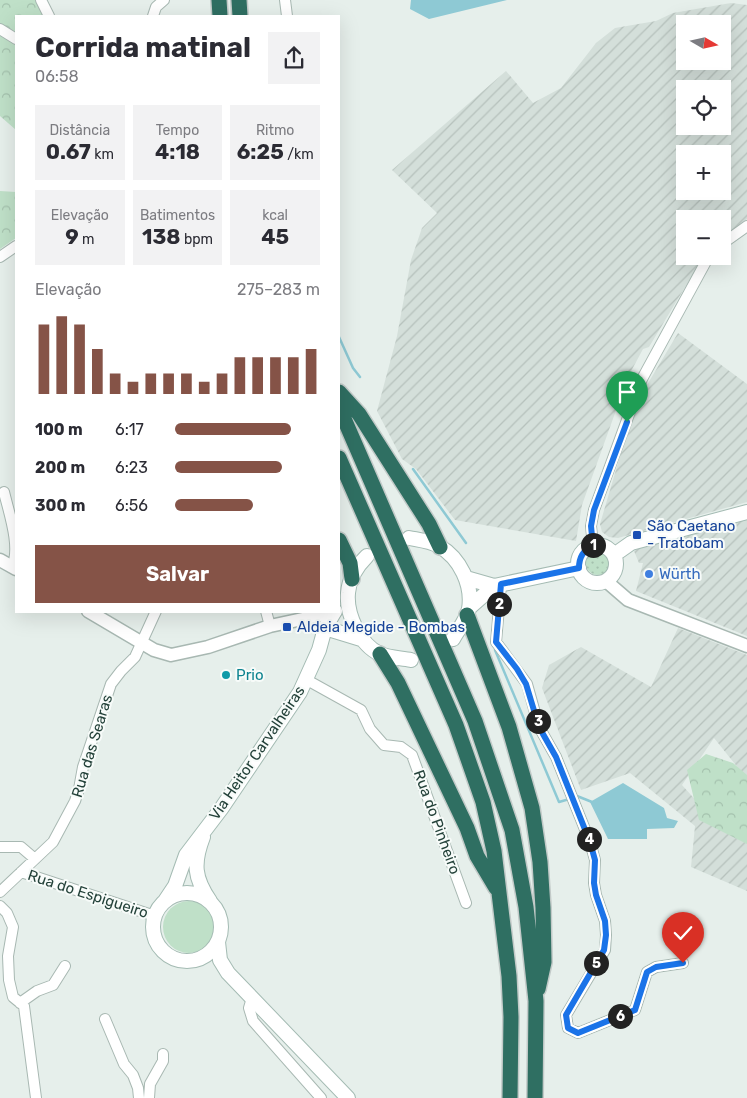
<!DOCTYPE html>
<html lang="pt">
<head>
<meta charset="utf-8">
<style>
	body { margin:0; font-family:Rubik,sans-serif; background:#f2f2f3; color:#2b2b33; height:100vh; display:flex; flex-direction:column; font-size:19px; white-space:nowrap }
	* { box-sizing:border-box; margin:0 }
	p { font-size:16px; color:#7c7c81 }
	.icon { flex:none; width:28px; height:28px; fill:none; stroke:currentColor; stroke-width:2; stroke-linecap:round; stroke-linejoin:round }
	.map { position:relative; flex:1; overflow:hidden }
	.panel { position:absolute; left:15px; top:15px; width:325px; height:598px; display:flex; flex-direction:column; background:#fff; border-radius:0px; box-shadow:0 5px 20px #0002 }
	.panel>* { flex:none }
	.needle { width:32px; rotate:99deg }
	.controls { position:absolute; left:676px; top:15px; display:grid; gap:10px }
	.controls a { display:grid; place-items:center; width:55px; height:55px; border-radius:0px; background:#fff; box-shadow:0 5px 20px #0002; font-size:25px }
	.pin { position:absolute; display:grid; place-items:center; width:42px; height:42px; color:#fff; margin:-51px -21px; border-radius:50% 50% 50% 0; rotate:-45deg; box-shadow:0 0 5px #0007 }
	.pin .icon { rotate:45deg }
	.km { position:absolute; width:25px; height:25px; margin:-12px; border-radius:50%; background:#222; color:#fff; font-size:14px; line-height:25px; text-align:center }
	.round { display:grid; place-items:center; flex:none; width:52px; height:52px; border-radius:0px; background:#f2f2f3 }
	.headline { display:flex; align-items:center; justify-content:space-between; height:85px; padding:0 20px }
	h1 { font-size:28px; font-weight:700; line-height:38px }
	.stats { display:grid; grid-template-columns:repeat(3,1fr); gap:8px; height:85px; padding:5px 20px }
	.stats div { display:grid; align-content:center; border-radius:0px; background:#f2f2f3; text-align:center }
	.stats b { font-size:21px; font-weight:700 }
	.stats small { font-size:14px; font-weight:400 }
	.stats p { font-size:14px }
	.chart { height:140px; padding:10px 20px }
	.chart p { display:flex; justify-content:space-between }
	.chart svg { width:100%; height:90px; margin-top:5px; stroke:#855347; stroke-width:6 }
	.cta { display:flex; gap:10px; margin-top:auto; padding:10px 20px }
	.cta a { flex:1; height:58px; border-radius:0px; background:#855347; color:#fff; font-size:20px; font-weight:700; line-height:58px; text-align:center }
	ul { padding:0 20px; list-style:none; font-size:16px }
	li { display:grid; grid-template-columns:80px 60px 1fr; align-items:center; height:38px }
	li i { height:12px; border-radius:6px; background:#855347 }
	.map>svg:first-child { display:block }
	.industrial { fill:url(#industrial-furrows); fill-rule:evenodd }
	.grass { fill:#bfe0c8 }
	.forest { fill:url(#forest-crowns) }
	.garden { fill:url(#garden-dots) }
	.water { fill:#8ec9d4 }
	.lines { fill:none; stroke-linecap:round; stroke-linejoin:round }
	.stream { stroke:#8ec9d4; stroke-width:2.5 }
	.minor-casing { stroke:#a8b8b2; stroke-width:12 }
	.tertiary-casing { stroke:#a8b8b2; stroke-width:15 }
	.secondary-casing { stroke:#a4bbb3; stroke-width:16 }
	.motorway-casing { stroke:#c2cac8; stroke-width:18 }
	.minor { stroke:#fff; stroke-width:10 }
	.tertiary { stroke:#fff; stroke-width:12 }
	.secondary { stroke:#fff; stroke-width:14 }
	.motorway { stroke:#2f6f62; stroke-width:15 }
	.route-casing { stroke:#fff; stroke-width:10 }
	.route { stroke:#1a73e8; stroke-width:6 }
	.transit-dot { fill:#1a4fb4; stroke:#f7fbf9; stroke-width:2 }
	.shop-dot { fill:#3f7fe0; stroke:#f7fbf9; stroke-width:2 }
	.culture-dot { fill:#0f9aa8; stroke:#f7fbf9; stroke-width:2 }
	.labels { text-anchor:middle; dominant-baseline:central; stroke-width:4; stroke-linejoin:round; paint-order:stroke }
	.transit-label { font-size:15px; fill:#164399; stroke:#f7fbf9; text-anchor:start }
	.shop-label { font-size:15px; fill:#366cbe; stroke:#f7fbf9; text-anchor:start }
	.culture-label { font-size:15px; fill:#0d838f; stroke:#f7fbf9; text-anchor:start }
	.street-label { font-size:15px; fill:#24423a; stroke:#f7fbf9 }
</style>
</head>
<body>
<div class="map">
<svg width="747" height="1098" viewBox="0 0 747 1098">
	<defs>
		<pattern id="industrial-furrows" width="10" height="10" patternUnits="userSpaceOnUse" patternTransform="scale(1.25)"><rect width="10" height="10" fill="#d4dfda"/><path d="M-1 1l2-2M0 10L10 0M9 11l2-2" fill="none" stroke="#b6c1bc"/></pattern>
		<pattern id="forest-crowns" width="20" height="18" patternUnits="userSpaceOnUse" patternTransform="scale(1.25)"><rect width="20" height="18" fill="#bfe0c8"/><path d="M2 6a3 3 0 1 1 6 0M12 15a3 3 0 1 1 6 0" fill="none" stroke="#a4c1ad"/></pattern>
		<pattern id="garden-dots" width="8" height="8" patternUnits="userSpaceOnUse" patternTransform="scale(1.25)"><rect width="8" height="8" fill="#bfe0c8"/><path d="M2 2h.1M6 6h.1" fill="none" stroke="#a4c1ad" stroke-width="1.8" stroke-linecap="round"/></pattern>
	</defs>
	<rect width="100%" height="100%" fill="#e6efeb"/>
	<path class="industrial" d="M731 3 747 5V219L723 241 722 219H685V256H706L702 259 649 347 643 349 628 377 582 505 576 541 455 520 416 469 402 459 377 411 397 336 411 260 422 228 437 213 392 170 506 71 533 103 561 88 596 43 615 28 656 21 673 13ZM685 24H722V61H685ZM685 89H722V126H685ZM685 154H722V191H685Z
		M678 333 747 384V502L618 538 609 537 602 532 600 524 623 446 644 390Z
		M747 518V636L636 591 643 563H639L634 551 647 544Z
		M678 628 747 655V779L714 738 682 785 709 815 747 833V891L691 867 695 826 630 773 581 790 542 688 549 665 581 647 651 687Z"/>
	<path class="grass" d="M163 927a26 26 0 1 1 52 0a26 26 0 1 1-52 0Z"/>
	<path class="forest" d="M0 0H40L44 16H16V130L0 116Z
		M0 191 16 192V238L0 249Z
		M706 754 733 763 747 775V844L699 820 687 770Z"/>
	<path class="garden" d="M586 563a12 12 0 1 1 24 0a12 12 0 1 1-24 0Z"/>
	<path class="water" d="M411 0H507L429 19 410 9Z
		M623 783 664 808 667 818 678 821 674 828 647 829V839H608L590 802Z"/>
	<g class="lines">
		<path class="stream" d="M339 337 353 368 360 377
			M413 469 466 543
			M495 650 559 802 566 800
			M577 796 592 802"/>
		<g class="minor-casing">
			<path id="minor" d="M41 0 49 16
				M285 0 287 16
				M153 16 156 7 164 0
				M0 29 16 39
				M722 244 747 226
				M0 257 16 246
				M4 492C9 513 21 547 12 567
				M593 546 591 526 594 510 642 379 709 256
				M501 584 496 642 527 684 539 727 556 757 590 842 595 860 594 883 596 895 605 921 606 935 605 950 566 1015 568 1028 578 1033 635 1010 647 972 656 967 683 963
				M266 611 270 626
				M307 680 361 710 370 729 384 745 401 747 412 755 466 903
				M0 847H21L35 859
				M21 872 155 916
				M0 892 53 842 75 801 79 789 83 767 111 684 121 671 135 657 156 611
				M0 906 7 913 13 927 8 956 9 980 13 997 24 1006 36 1098
				M252 998 249 1008 253 1021 321 1098
				M20 1003 37 991 53 985 65 966
				M105 1019 124 1064 133 1075 138 1088 139 1098
				M149 1098 150 1084 163 1061V1054"/>
		</g>
		<g class="tertiary-casing">
			<path id="tertiary" d="M0 560 16 569
				M606 581 628 600 747 646
				M88 611 154 650 171 655 208 647 270 626 335 612"/>
		</g>
		<g class="secondary-casing">
			<path id="secondary" d="M409 538C419 540 430 541 439 546 460 558 473 585 469 609 467 619 458 630 453 639
				M578 564a19 19 0 1 1 38 0a19 19 0 1 1-38 0Z
				M614 555 631 543 747 512
				M367 556C357 566 349 578 348 593 346 614 360 645 380 654 389 658 402 658 411 660
				M466 578 494 586 579 568
				M469 608 494 586
				M325 628 361 639
				M203 837C193 863 194 878 210 901
				M153 927a34 34 0 1 1 68 0a34 34 0 1 1-68 0Z
				M165 901 175 886 186 855 221 809 300 692 319 650 325 628 335 611
				M218 942 220 960 228 973 348 1098"/>
		</g>
		<g class="motorway-casing">
			<path id="motorway" d="M219 0 220 16
				M239 0 240 16
				M339 392 359 414 429 524 440 547
				M339 404 345 421 475 721 512 830 526 907 536 1001 535 1098
				M339 458 456 725 483 802 494 851 509 976 511 1017 510 1098
				M339 540 350 563 352 579
				M467 615 509 727 532 808 540 862 543 908 544 962 538 989
				M380 654 398 683 467 828 477 856 496 888"/>
		</g>
		<use href="#minor" class="minor"/>
		<use href="#tertiary" class="tertiary"/>
		<use href="#secondary" class="secondary"/>
		<use href="#motorway" class="motorway"/>
	</g>
	<g class="lines">
		<g class="route-casing">
			<path id="route" d="M627 422 594 510 591 526 593 546C583 550 579 557 579 568L501 584 496 642 517 669 526 684 539 727 556 757 590 842 595 860 594 883 596 895 605 921 606 935 604 950 566 1015 568 1028 578 1033 635 1010 647 972 656 967 683 963"/>
		</g>
		<use href="#route" class="route"/>
	</g>
	<g class="transit-dot">
		<rect x="632" y="530" width="10" height="10" rx="2.5"/>
		<rect x="282" y="622" width="10" height="10" rx="2.5"/>
	</g>
	<circle class="shop-dot" cx="649" cy="574" r="5"/>
	<circle class="culture-dot" cx="226" cy="675" r="5"/>
	<g class="labels">
		<g class="transit-label">
			<text x="647" y="526">São Caetano<tspan x="647" dy="17">- Tratobam</tspan></text>
			<text x="297" y="627">Aldeia Megide - Bombas</text>
		</g>
		<g class="shop-label">
			<text x="659" y="574">Würth</text>
		</g>
		<g class="culture-label">
			<text x="236" y="675">Prio</text>
		</g>
		<g class="street-label">
			<text transform="translate(92 746) rotate(-73)">Rua das Searas</text>
			<text transform="translate(257 753) rotate(-56)">Via Heitor Carvalheiras</text>
			<text transform="translate(437 822) rotate(70)">Rua do Pinheiro</text>
			<text transform="translate(88 894) rotate(18)">Rua do Espigueiro</text>
		</g>
	</g>
</svg>
<div class="controls">
<a><svg class="needle" viewBox="-14 -14 28 28"><path d="M0-13l5 13h-10z" fill="#e53935"/><path d="M0 13l5-13h-10z" fill="#7c7c81"/></svg></a>
<a><svg class="icon" aria-label="locate" viewBox="0 0 24 24"><circle cx="12" cy="12" r="6"/><path d="M12 2v4M12 18v4M2 12h4M18 12h4"/></svg></a>
<a>+</a>
<a>−</a>
</div>
<div class="pin" style="left:627px;top:422px;background:#1e9e55"><svg class="icon" aria-label="arrive" viewBox="0 0 24 24"><path d="M6 21V4h12l-3 4 3 4H6"/></svg></div>
<div class="pin" style="left:683px;top:963px;background:#d93025"><svg class="icon" aria-label="check" viewBox="0 0 24 24"><path d="M5 12l5 5 9-10"/></svg></div>
<b class="km" style="left:593px;top:545px">1</b>
<b class="km" style="left:499px;top:604px">2</b>
<b class="km" style="left:538px;top:721px">3</b>
<b class="km" style="left:589px;top:839px">4</b>
<b class="km" style="left:596px;top:963px">5</b>
<b class="km" style="left:620px;top:1016px">6</b>
<section class="panel">
<div class="headline"><div><h1>Corrida matinal</h1><p>06:58</p></div><a class="round"><svg class="icon" aria-label="share" viewBox="0 0 24 24"><path d="M12 15V3M7 8l5-5 5 5M5 13v7h14v-7"/></svg></a></div>
<div class="stats">
<div><p>Distância</p><b>0.67<small> km</small></b></div>
<div><p>Tempo</p><b>4:18</b></div>
<div><p>Ritmo</p><b>6:25<small> /km</small></b></div>
</div>
<div class="stats">
<div><p>Elevação</p><b>9<small> m</small></b></div>
<div><p>Batimentos</p><b>138<small> bpm</small></b></div>
<div><p>kcal</p><b>45</b></div>
</div>
<div class="chart"><p><span>Elevação</span>275–283 m</p>
<svg viewBox="0 0 160 44" preserveAspectRatio="none"><path d="M5 44V10M15 44V6M25 44V10M35 44V22M45 44V34M55 44V38M65 44V34M75 44V34M85 44V34M95 44V38M105 44V34M115 44V26M125 44V26M135 44V26M145 44V26M155 44V22"/></svg>
</div>
<ul>
<li><b>100 m</b>6:17<i style="width:80%"></i></li>
<li><b>200 m</b>6:23<i style="width:74%"></i></li>
<li><b>300 m</b>6:56<i style="width:54%"></i></li>
</ul>
<div class="cta"><a>Salvar</a></div>
</section>
</div>
</body>
</html>
